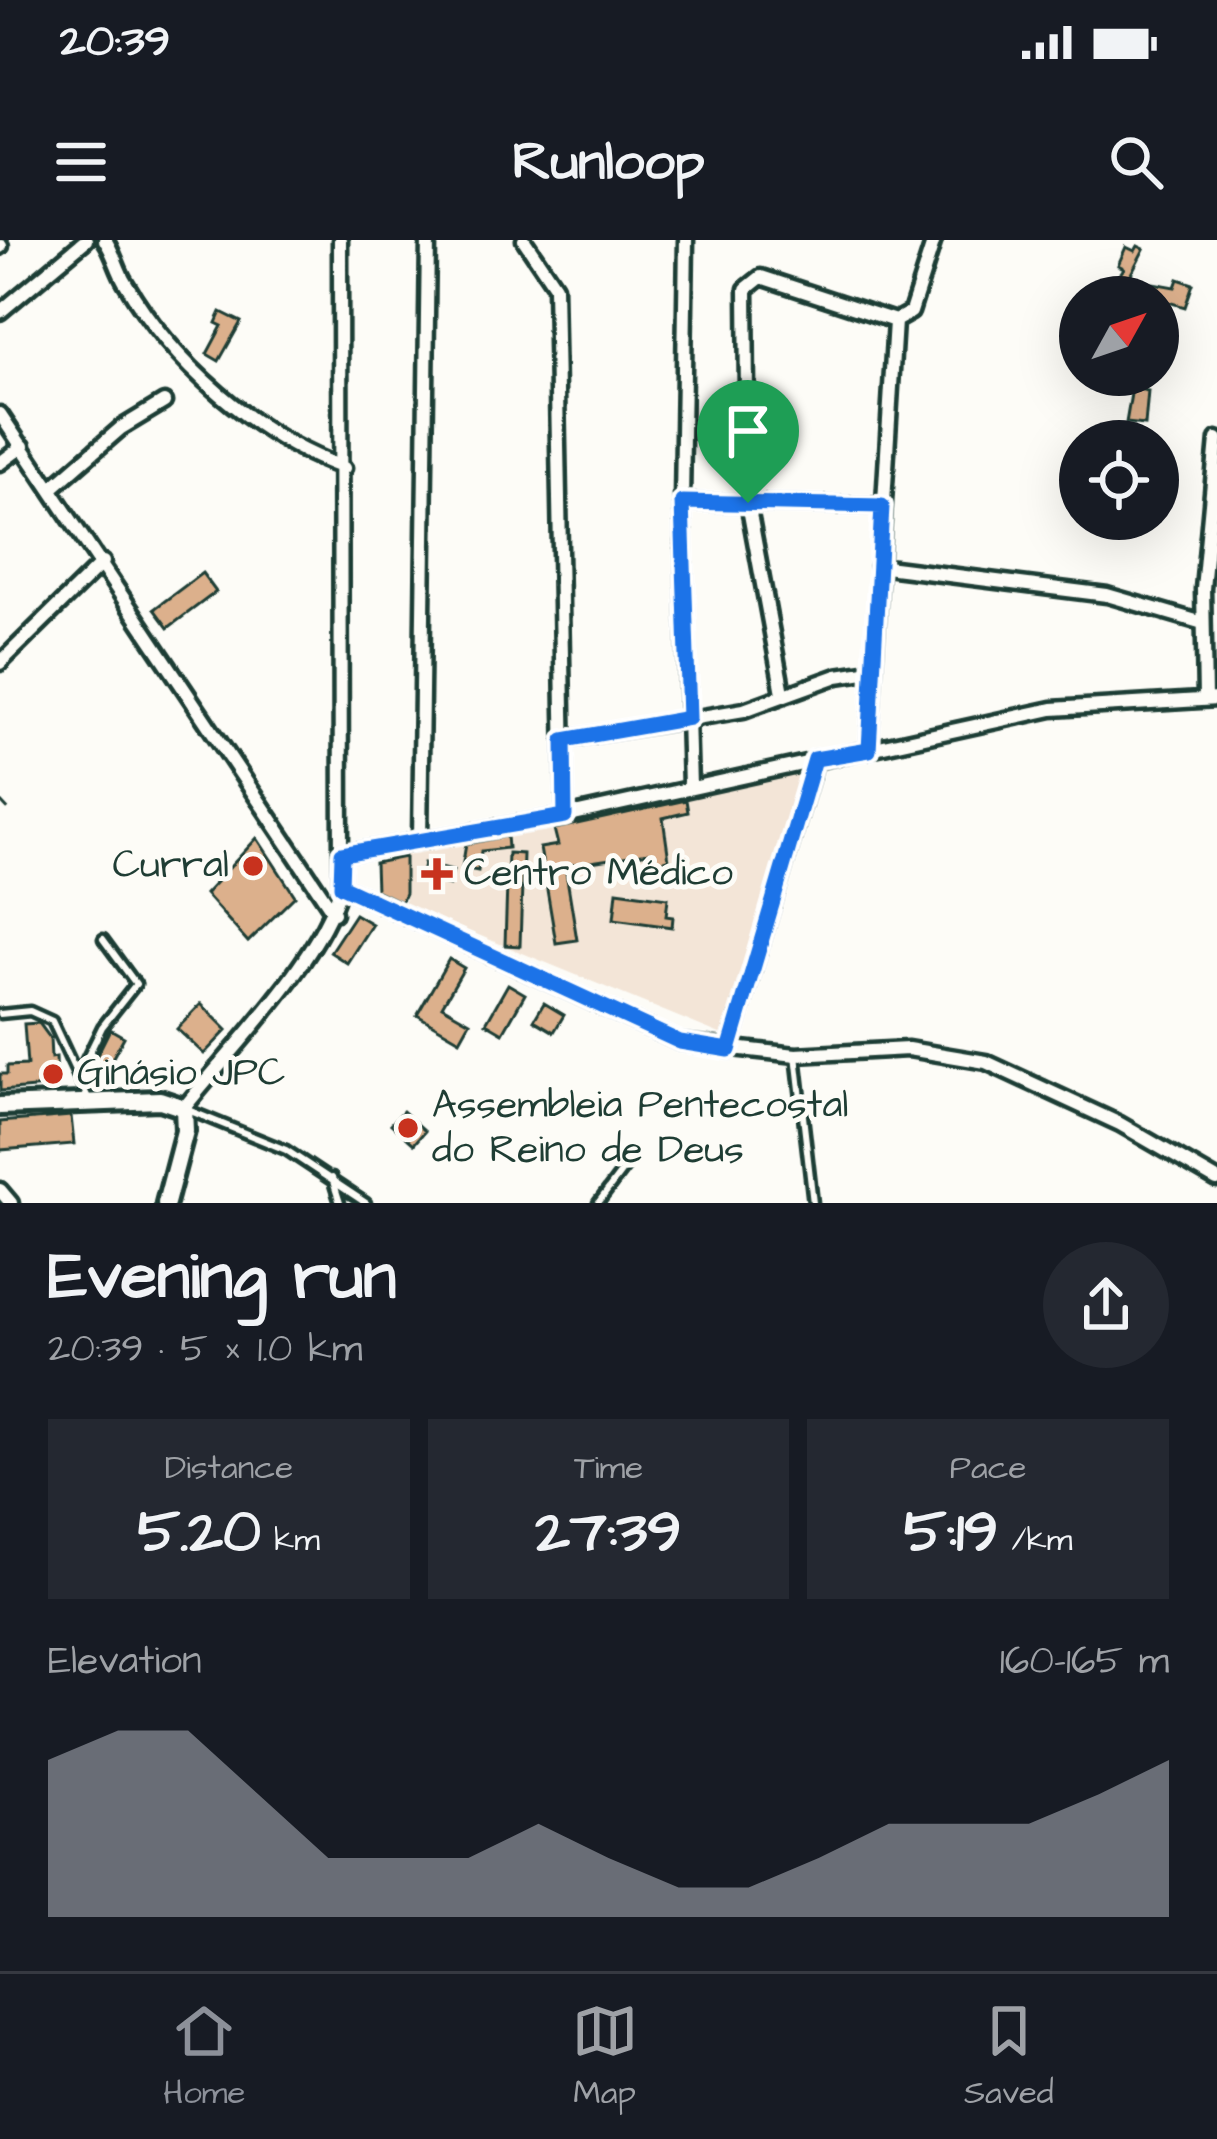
<!DOCTYPE html>
<html lang="en">
<head>
<meta charset="utf-8">
<style>
	body { margin:0; font-family:"Architects Daughter",sans-serif; background:#242831; color:#f1f3f6; height:100vh; display:flex; flex-direction:column; font-size:45px; white-space:nowrap }
	* { box-sizing:border-box; margin:0 }
	p { font-size:39px; color:#9ea1a6 }
	.icon { flex:none; width:66px; height:66px; fill:none; stroke:currentColor; stroke-width:2; stroke-linecap:round; stroke-linejoin:round }
	.map { position:relative; height:963px; overflow:hidden }
	.panel { display:flex; flex-direction:column; background:#171b24; flex:1 }
	.panel>* { flex:none }
	.needle { width:78px; rotate:50deg }
	.controls { position:absolute; left:1059px; top:36px; display:grid; gap:24px }
	.controls a { display:grid; place-items:center; width:120px; height:120px; border-radius:50%; background:#171b24; box-shadow:0 12px 48px #0002; font-size:60px }
	.pin { position:absolute; display:grid; place-items:center; width:102px; height:102px; color:#fff; margin:-123px -51px; border-radius:50% 50% 50% 0; rotate:-45deg; box-shadow:0 0 12px #0007 }
	.pin .icon { rotate:45deg }
	.round { display:grid; place-items:center; flex:none; width:126px; height:126px; border-radius:63px; background:#242831 }
	.overview { display:flex; align-items:center; justify-content:space-between; height:204px; padding:0 48px }
	h1 { font-size:66px; font-weight:800; line-height:90px }
	.figures { display:grid; grid-template-columns:repeat(3,1fr); gap:18px; height:204px; padding:12px 48px }
	.figures div { display:grid; align-content:center; border-radius:0px; background:#242831; text-align:center }
	.figures b { font-size:60px; font-weight:800 }
	.figures small { font-size:33px; font-weight:400 }
	.figures p { font-size:33px }
	.chart { height:336px; padding:24px 48px }
	.chart p { display:flex; justify-content:space-between }
	.chart svg { width:100%; height:216px; margin-top:12px; fill:#8c9099; opacity:.7 }
	.status { display:flex; justify-content:space-between; align-items:center; height:84px; padding:0 60px; background:#171b24; direction:ltr }
	.status svg { height:33px; fill:currentColor }
	header { display:flex; justify-content:space-between; align-items:center; height:156px; padding:0 48px; background:#171b24; font-size:54px; font-weight:800 }
	.menu { display:flex; justify-content:space-around; align-items:center; height:168px; border-top:3px solid #363941; background:#171b24; font-size:33px; color:#9ea1a6 }
	.menu a { display:grid; justify-items:center; gap:6px }
	.menu .selected { color:#8c9099 }
	.map>svg:first-child { display:block }
	.built { fill:#f3e5d7 }
	.building { fill:#dcb08c; stroke:#1f3d34; stroke-width:3 }
	.lines { fill:none; stroke-linecap:round; stroke-linejoin:round }
	.lane-casing { stroke:#1f3d34; stroke-width:15 }
	.street-casing { stroke:#1f3d34; stroke-width:21 }
	.secondary-casing { stroke:#1f3d34; stroke-width:26 }
	.path { stroke:#1f3d34; stroke-width:3; stroke-dasharray:12 9; stroke-linecap:butt }
	.lane { stroke:#fdfcf7; stroke-width:6 }
	.street { stroke:#fdfcf7; stroke-width:12 }
	.secondary { stroke:#fdfcf7; stroke-width:16 }
	.route-casing { stroke:#fff; stroke-width:24 }
	.route { stroke:#1a73e8; stroke-width:15 }
	.poi-dot { fill:#c8321e; stroke:#fdfcf7; stroke-width:4.5 }
	.labels { text-anchor:middle; dominant-baseline:central; stroke-width:10; stroke-linejoin:round; paint-order:stroke }
	.poi-label { font-size:39px; fill:#1f3d34; stroke:#fdfcf7; text-anchor:start }
</style>
</head>
<body>
<div class="status"><b>20:39</b><svg viewBox="0 0 49 12"><path d="M0 12V9h3v3zM5 12V6h3v6zM10 12V3h3v9zM15 12V0h3v12zM26 1h20v11H26zM47 4h2v5h-2z"/></svg></div>
<header><svg class="icon" aria-label="menu" viewBox="0 0 24 24"><path d="M4 6h16M4 12h16M4 18h16"/></svg>Runloop<svg class="icon" aria-label="search" viewBox="0 0 24 24"><circle cx="10" cy="10" r="6"/><path d="M15 15l6 6"/></svg></header>
<div class="map">
<svg width="1217" height="963" viewBox="0 0 1217 963">
	<rect width="100%" height="100%" fill="#fdfcf7"/>
	<filter id="ink" filterUnits="userSpaceOnUse"><feTurbulence type="fractalNoise" baseFrequency=".00833" numOctaves="2"/><feDisplacementMap in="SourceGraphic" scale="24" xChannelSelector="R" yChannelSelector="G"/><feConvolveMatrix kernelMatrix="1 2 1 2 8 2 1 2 1" color-interpolation-filters="sRGB"/></filter>
	<g filter="url(#ink)">
		<path class="built" d="M807 529 725 796 405 665 406 609Z"/>
		<path class="building" d="M1138 6 1144 9 1121 53 1112 47 1124 28 1118 25 1126 7 1135 11Z
			M1178 39 1193 44 1185 67 1151 57 1153 43 1175 47Z
			M221 72 241 82 219 121 207 114 222 86 216 83Z
			M1132 148 1148 151 1145 185 1126 183Z
			M202 333 216 352 168 388 154 369Z
			M686 560 688 572 663 578 669 620 651 623 649 613 565 626 577 700 556 703 540 608 558 605 554 589Z
			M507 596 508 608 481 611 478 631 462 628 466 604Z
			M257 598 295 656 248 702 205 654Z
			M508 613 523 614 520 706 505 705Z
			M405 617V653L401 662 376 650 375 623Z
			M424 623 453 630 449 645 421 638Z
			M617 651 668 658 666 676 673 677 672 687 614 679Z
			M355 674 372 684 347 723 330 712Z
			M449 719 464 728 442 766 470 782 460 800 417 775Z
			M508 744 525 754 503 793 486 783Z
			M544 763 564 775 554 792 534 780Z
			M201 764 227 790 204 814 177 789Z
			M39 783 50 798 51 818 56 817 57 846 0 851V834H7V826L27 825 24 784Z
			M110 789 124 797 103 835 91 827Z
			M403 871 425 891 414 904 391 884Z
			M71 876 74 904 0 910V882Z"/>
		<g class="lines">
			<g class="lane-casing">
				<path id="lane" d="M0 774 30 771 52 781 88 858
					M796 815 813 963
					M78 836 102 787 136 744 103 699
					M188 870 286 910 366 963
					M332 938 340 963
					M598 963 632 918"/>
			</g>
			<g class="street-casing">
				<path id="street" d="M105 0C114 13 117 29 125 42 172 123 256 197 344 228
					M524 0 555 46 565 576
					M686 0 682 262 690 547
					M0 7 1 6
					M0 72 86 0
					M0 174 334 673
					M0 223 23 206
					M52 248 121 188 164 162
					M682 262 882 266
					M878 326 1107 355 1203 383
					M0 423 103 322
					M783 453 748 263 746 49 761 37 895 81
					M1205 458 1203 349 1217 199
					M564 500 744 470 837 436 871 431
					M869 510 895 81 911 72 934 0
					M420 601 428 0
					M342 614 565 576 1052 469 1217 459
					M341 646 679 802 796 815 908 809 986 822 1120 884 1217 940
					M729 810 816 519
					M184 868C234 805 319 722 341 646L340 0
					M0 950 11 963"/>
			</g>
			<g class="secondary-casing">
				<path id="secondary" d="M0 866 160 860 184 868 185 891 166 963"/>
			</g>
			<path class="path" d="M0 561 14 576"/>
			<use href="#lane" class="lane"/>
			<use href="#street" class="street"/>
			<use href="#secondary" class="secondary"/>
		</g>
	</g>
	<g class="lines" filter="url(#ink)">
		<g class="route-casing">
			<path id="route" d="M682 262 882 266 869 510 815 519 729 810 680 802 341 646 342 614 565 576 564 500 689 478Z"/>
		</g>
		<use href="#route" class="route"/>
	</g>
	<g class="poi-dot">
		<circle cx="253" cy="626" r="12"/>
		<path d="M431 616h12v12h12v12h-12v12h-12v-12h-12v-12h12z"/>
		<circle cx="53" cy="834" r="12"/>
		<circle cx="408" cy="888" r="12"/>
	</g>
	<g class="labels">
		<g class="poi-label">
			<text x="229" y="626" text-anchor="end">Curral</text>
			<text x="464" y="634">Centro Médico</text>
			<text x="77" y="834">Ginásio JPC</text>
			<text x="432" y="866">Assembleia Pentecostal<tspan x="432" dy="45">do Reino de Deus</tspan></text>
		</g>
	</g>
</svg>
<div class="controls">
<a><svg class="needle" viewBox="-14 -14 28 28"><path d="M0-13l5 13h-10z" fill="#e53935"/><path d="M0 13l5-13h-10z" fill="#9ea1a6"/></svg></a>
<a><svg class="icon" aria-label="locate" viewBox="0 0 24 24"><circle cx="12" cy="12" r="6"/><path d="M12 2v4M12 18v4M2 12h4M18 12h4"/></svg></a>
</div>
<div class="pin" style="left:748px;top:263px;background:#1e9e55"><svg class="icon" aria-label="arrive" viewBox="0 0 24 24"><path d="M6 21V4h12l-3 4 3 4H6"/></svg></div>
</div>
<section class="panel">
<div class="overview"><div><h1>Evening run</h1><p>20:39 · 5 × 1.0 km</p></div><a class="round"><svg class="icon" aria-label="share" viewBox="0 0 24 24"><path d="M12 15V3M7 8l5-5 5 5M5 13v7h14v-7"/></svg></a></div>
<div class="figures">
<div><p>Distance</p><b>5.20<small> km</small></b></div>
<div><p>Time</p><b>27:39</b></div>
<div><p>Pace</p><b>5:19<small> /km</small></b></div>
</div>
<div class="chart"><p><span>Elevation</span>160–165 m</p>
<svg viewBox="0 0 160 44" preserveAspectRatio="none"><path d="M0 44V12L10 6L20 6L30 19L40 32L50 32L60 32L70 25L80 32L90 38L100 38L110 32L120 25L130 25L140 25L150 19L160 12V44z"/></svg>
</div>
</section>
<nav class="menu">
<a class="selected"><svg class="icon" aria-label="home" viewBox="0 0 24 24"><path d="M3 11l9-7 9 7M6 9v11h12V9"/></svg>Home</a>
<a><svg class="icon" aria-label="map" viewBox="0 0 24 24"><path d="M3 6l6-2 6 2 6-2v14l-6 2-6-2-6 2zM9 4v14M15 6v14"/></svg>Map</a>
<a><svg class="icon" aria-label="saved" viewBox="0 0 24 24"><path d="M7 4h10v16l-5-4-5 4z"/></svg>Saved</a>
</nav>
</body>
</html>
